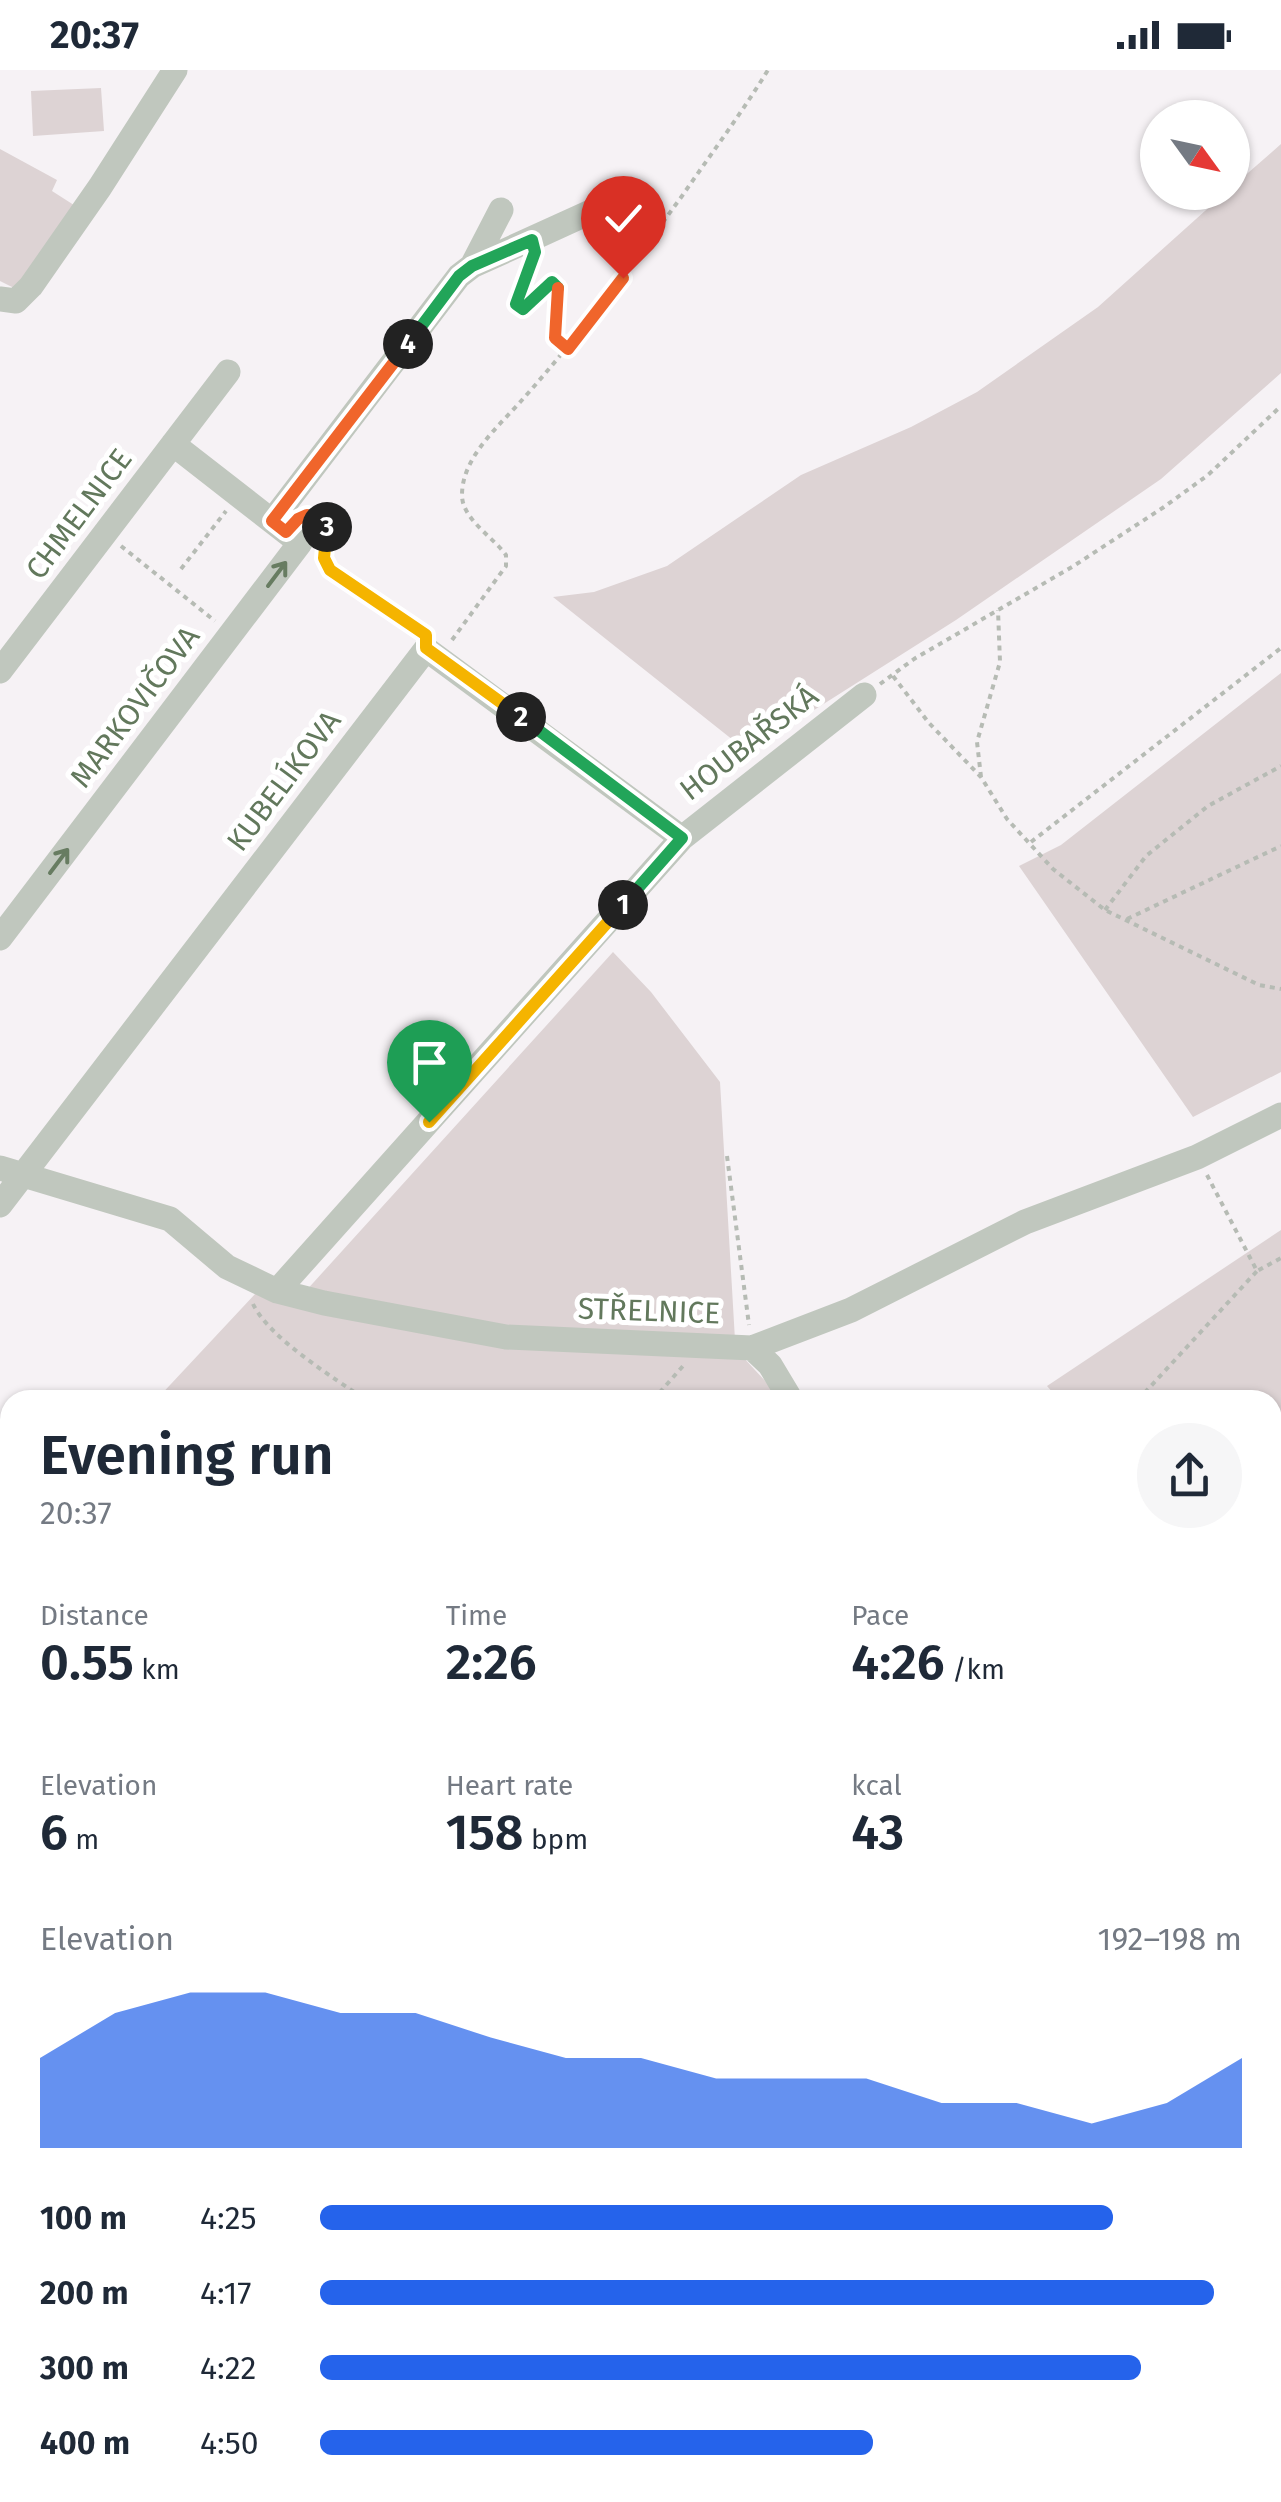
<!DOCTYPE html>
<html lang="en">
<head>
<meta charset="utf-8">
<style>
	body { margin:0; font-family:"Fira Sans",sans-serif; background:#f6f6f7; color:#1f2937; height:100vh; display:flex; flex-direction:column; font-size:38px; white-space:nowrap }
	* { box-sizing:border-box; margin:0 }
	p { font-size:32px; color:#747a83 }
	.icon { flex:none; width:55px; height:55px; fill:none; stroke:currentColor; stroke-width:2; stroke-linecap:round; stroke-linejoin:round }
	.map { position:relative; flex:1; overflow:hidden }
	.panel { position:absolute; left:0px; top:1320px; width:1282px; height:1112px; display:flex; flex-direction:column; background:#fff; border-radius:30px 30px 0 0; box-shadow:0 2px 8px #0004 }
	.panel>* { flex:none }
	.needle { width:65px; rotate:123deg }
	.fabs { position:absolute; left:1140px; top:30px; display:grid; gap:20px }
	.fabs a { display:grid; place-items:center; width:110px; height:110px; border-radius:50%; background:#fff; box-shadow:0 2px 8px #0004; font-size:50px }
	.pin { position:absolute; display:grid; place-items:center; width:85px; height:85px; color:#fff; margin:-102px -42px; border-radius:50% 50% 50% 0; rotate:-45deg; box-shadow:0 0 10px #0007 }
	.pin .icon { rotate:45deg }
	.km { position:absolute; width:50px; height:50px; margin:-25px; border-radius:50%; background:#222; color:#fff; font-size:28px; line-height:50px; text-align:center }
	.round { display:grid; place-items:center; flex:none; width:105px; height:105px; border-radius:52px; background:#f6f6f7 }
	.overview { display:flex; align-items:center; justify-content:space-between; height:170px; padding:0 40px }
	h1 { font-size:55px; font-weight:600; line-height:75px }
	.stats { display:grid; grid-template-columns:repeat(3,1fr); gap:15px; height:170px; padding:10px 40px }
	.stats div { display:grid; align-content:center }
	.stats b { font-size:50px; font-weight:600 }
	.stats small { font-size:28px; font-weight:400 }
	.stats p { font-size:28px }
	.chart { height:280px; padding:20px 40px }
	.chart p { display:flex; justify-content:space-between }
	.chart svg { width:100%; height:180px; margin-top:10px; fill:#2563eb; opacity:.7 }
	ul { padding:0 40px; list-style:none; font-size:32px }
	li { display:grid; grid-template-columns:160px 120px 1fr; align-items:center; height:75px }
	li i { height:25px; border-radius:12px; background:#2563eb }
	.status { display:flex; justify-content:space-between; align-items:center; height:70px; padding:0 50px; background:#fff; direction:ltr }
	.status svg { height:28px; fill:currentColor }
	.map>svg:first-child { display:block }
	.green { fill:#ddd3d4 }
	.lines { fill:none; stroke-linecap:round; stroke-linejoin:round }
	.path { stroke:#b6bbb4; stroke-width:4; stroke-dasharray:5 5; stroke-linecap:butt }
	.minor { stroke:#c0c7be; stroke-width:25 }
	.oneway { stroke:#677c61 }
	.split-1-casing { stroke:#fff; stroke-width:20 }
	.split-2-casing { stroke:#fff; stroke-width:20 }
	.split-3-casing { stroke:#fff; stroke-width:20 }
	.split-4-casing { stroke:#fff; stroke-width:20 }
	.split-5-casing { stroke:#fff; stroke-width:20 }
	.split-6-casing { stroke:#fff; stroke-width:20 }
	.split-1 { stroke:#f5b400; stroke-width:12 }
	.split-2 { stroke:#22a559; stroke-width:12 }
	.split-3 { stroke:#f5b400; stroke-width:12 }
	.split-4 { stroke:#f0652b; stroke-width:12 }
	.split-5 { stroke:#22a559; stroke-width:12 }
	.split-6 { stroke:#f0652b; stroke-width:12 }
	.labels { text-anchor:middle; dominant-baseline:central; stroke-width:10; stroke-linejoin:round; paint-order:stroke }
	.street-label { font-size:30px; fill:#62785c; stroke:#fff }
</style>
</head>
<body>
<div class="status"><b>20:37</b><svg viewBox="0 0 49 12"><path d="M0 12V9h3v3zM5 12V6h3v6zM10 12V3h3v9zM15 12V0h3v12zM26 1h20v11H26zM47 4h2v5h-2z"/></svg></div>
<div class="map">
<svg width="1281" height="2432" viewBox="0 0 1281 2432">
	<rect width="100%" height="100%" fill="#f6f2f5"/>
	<path class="green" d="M101 18 104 61 33 66 31 21Z
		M1281 74V303L1161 409 956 550 748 682 553 527 594 522 667 496 801 405 911 357 977 322 1098 237 1225 123 1232 122 1233 116Z
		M0 79 57 110 52 121 77 137 16 219 0 211Z
		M1281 603V1002L1193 1047 1019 796 1061 775Z
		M613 882 651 922 720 1012 735 1270 742 1286 780 1327 778 1330H156L256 1223 294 1234Z
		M1281 1160V2432H772L761 2423 1272 2422V1330H1059L1047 1316Z"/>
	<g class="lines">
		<path class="path" d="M530 195 516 234 523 239 553 212 559 220 555 268 569 279
			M305 446 321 451 328 458 324 488 330 500 417 558
			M121 476 215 551
			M181 499 226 441
			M452 570 506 496V485C493 467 462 449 462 425 462 387 499 356 522 330 580 265 631 196 682 126 711 84 741 44 768 0
			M893 606 929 653 981 707 1007 749 1053 799 1105 840 1259 915 1281 919
			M880 614 914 589 1072 497 1164 437 1208 405 1281 336
			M981 707 977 672 1000 592 998 540
			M1031 772 1281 578
			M1105 840 1146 786 1208 736 1281 696
			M1127 849 1281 776
			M727 1086 749 1255
			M1207 1105 1257 1201 1281 1188
			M253 1234C269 1268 334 1308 366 1330
			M653 1330 683 1296
			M1138 1330 1257 1201
			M1272 1377 1281 1380
			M1272 1924 1281 1921
			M1272 1931 1281 1936
			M780 2422 785 2432
			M833 2432 839 2422
			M953 2432 960 2422"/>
		<path class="minor" d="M472 196 501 140
			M0 229 16 231 31 216 100 117 175 0
			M272 451 459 206 472 196 608 134
			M0 601 228 302
			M0 868 300 473 173 374
			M0 1098 170 1149 227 1197 277 1221 324 1233 506 1267 752 1278 851 1240 1025 1152 1197 1087 1281 1045
			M0 1135 426 579 682 768
			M277 1221 682 768 864 625
			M752 1278 770 1295 791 1330
			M0 1646 10 1658
			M516 2422 525 2432"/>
	</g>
	<defs><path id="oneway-shaft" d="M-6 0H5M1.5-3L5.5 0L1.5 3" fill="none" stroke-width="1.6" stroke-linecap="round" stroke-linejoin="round" transform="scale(2.5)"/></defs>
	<g class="oneway">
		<use href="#oneway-shaft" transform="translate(277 504) rotate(-53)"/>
		<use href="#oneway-shaft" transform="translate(59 791) rotate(-53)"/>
	</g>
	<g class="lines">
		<g class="split-1-casing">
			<path id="split-1" d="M429 1052 623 835"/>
		</g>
		<g class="split-2-casing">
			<path id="split-2" d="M521 647 682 768 623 835"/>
		</g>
		<g class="split-3-casing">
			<path id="split-3" d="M327 457 324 488 330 500 426 565V578L521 647"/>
		</g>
		<g class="split-4-casing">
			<path id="split-4" d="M327 457 307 445 298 449 286 462 272 451 408 274"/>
		</g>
		<g class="split-5-casing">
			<path id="split-5" d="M408 274 459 206 472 196 532 170 535 182 516 234 523 239 552 212 558 218"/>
		</g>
		<g class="split-6-casing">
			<path id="split-6" d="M558 218 555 268 568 279 623 208"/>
		</g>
		<use href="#split-1" class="split-1"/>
		<use href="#split-2" class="split-2"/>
		<use href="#split-3" class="split-3"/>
		<use href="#split-4" class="split-4"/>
		<use href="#split-5" class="split-5"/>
		<use href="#split-6" class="split-6"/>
	</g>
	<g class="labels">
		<g class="street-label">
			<text transform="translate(79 444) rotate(-53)">CHMELNICE</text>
			<text transform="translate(135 637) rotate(-53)">MARKOVIČOVA</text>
			<text transform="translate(749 673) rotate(-38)">HOUBAŘSKÁ</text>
			<text transform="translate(284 711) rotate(-53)">KUBELÍKOVA</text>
			<text transform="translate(649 1241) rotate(2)">STŘELNICE</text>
		</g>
	</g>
</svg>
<div class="fabs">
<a><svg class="needle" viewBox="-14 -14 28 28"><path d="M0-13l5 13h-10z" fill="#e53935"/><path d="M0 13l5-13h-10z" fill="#747a83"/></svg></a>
</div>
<div class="pin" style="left:429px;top:1052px;background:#1e9e55"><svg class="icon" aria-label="arrive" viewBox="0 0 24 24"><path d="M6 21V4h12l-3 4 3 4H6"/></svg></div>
<div class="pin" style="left:623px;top:208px;background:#d93025"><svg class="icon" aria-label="check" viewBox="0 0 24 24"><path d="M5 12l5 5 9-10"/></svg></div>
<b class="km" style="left:623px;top:835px">1</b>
<b class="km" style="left:521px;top:647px">2</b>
<b class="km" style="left:327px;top:457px">3</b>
<b class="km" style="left:408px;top:274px">4</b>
<section class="panel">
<div class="overview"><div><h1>Evening run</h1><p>20:37</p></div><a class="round"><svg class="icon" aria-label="share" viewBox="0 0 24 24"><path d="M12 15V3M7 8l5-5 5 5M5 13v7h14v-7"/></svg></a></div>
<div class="stats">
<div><p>Distance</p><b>0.55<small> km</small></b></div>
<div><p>Time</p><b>2:26</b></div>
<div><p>Pace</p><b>4:26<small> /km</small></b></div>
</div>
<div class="stats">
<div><p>Elevation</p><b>6<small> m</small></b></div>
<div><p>Heart rate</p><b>158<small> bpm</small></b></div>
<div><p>kcal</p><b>43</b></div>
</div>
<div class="chart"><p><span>Elevation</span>192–198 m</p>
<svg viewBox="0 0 160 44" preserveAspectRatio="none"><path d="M0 44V22L10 11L20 6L30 6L40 11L50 11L60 17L70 22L80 22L90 27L100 27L110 27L120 33L130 33L140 38L150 33L160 22V44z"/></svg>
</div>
<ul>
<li><b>100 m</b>4:25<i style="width:86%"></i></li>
<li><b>200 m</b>4:17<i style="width:97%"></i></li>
<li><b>300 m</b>4:22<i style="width:89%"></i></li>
<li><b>400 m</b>4:50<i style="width:60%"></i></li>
</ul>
</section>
</div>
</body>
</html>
